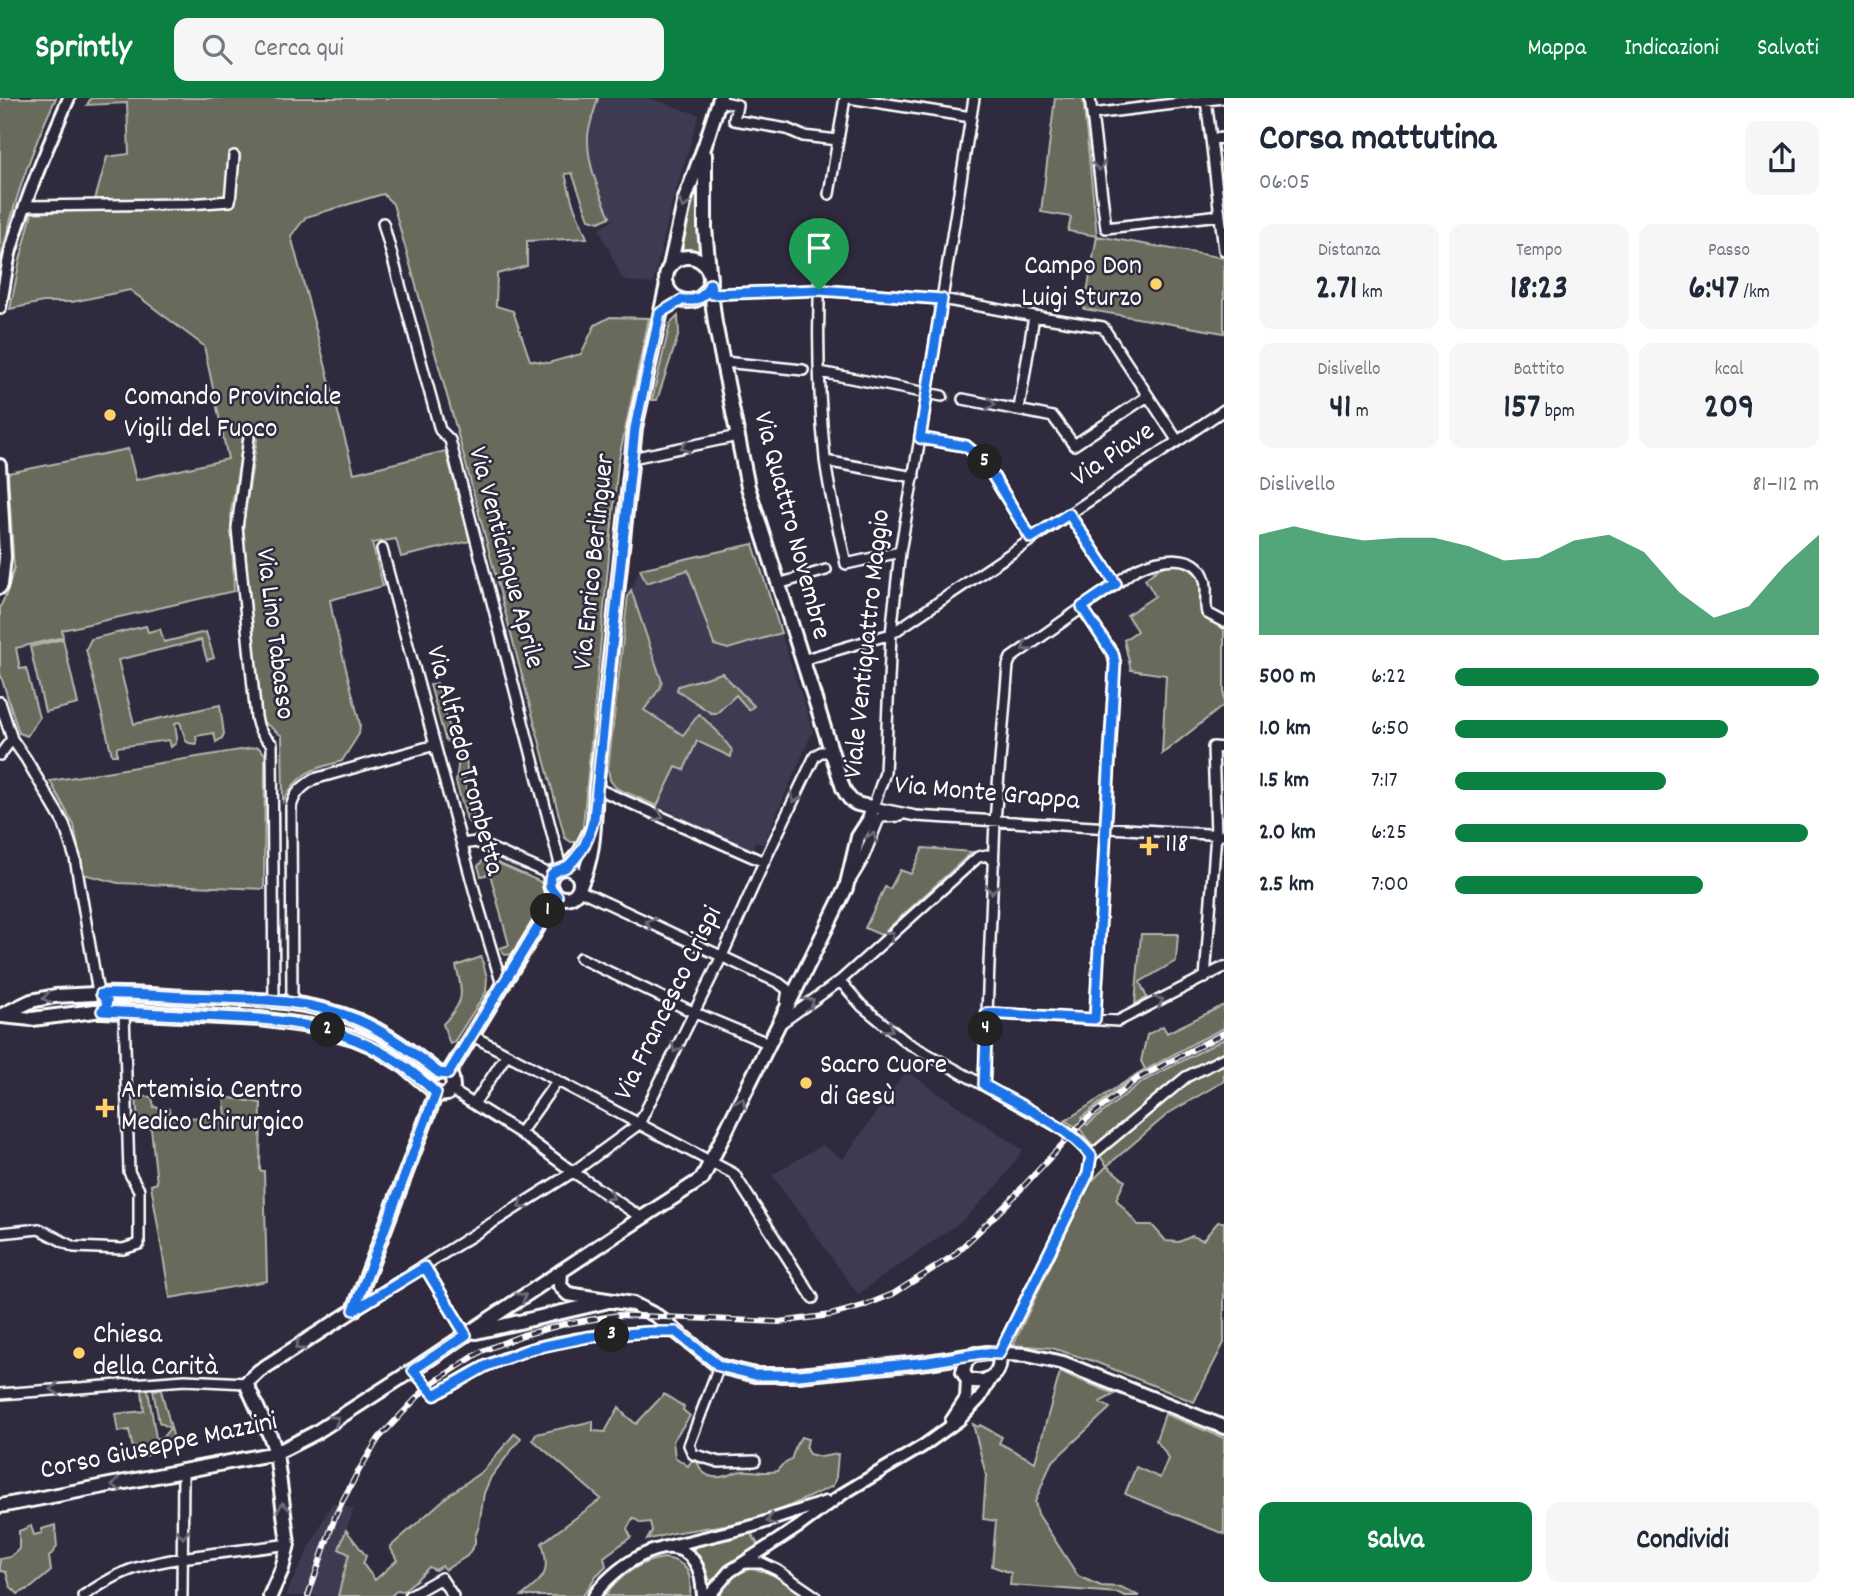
<!DOCTYPE html>
<html lang="it">
<head>
<meta charset="utf-8">
<style>
	body { margin:0; font-family:Dekko,sans-serif; background:#f6f6f7; color:#1f2937; height:100vh; display:flex; flex-direction:column; font-size:26px; white-space:nowrap }
	* { box-sizing:border-box; margin:0 }
	p { font-size:23px; color:#747a83 }
	.icon { flex:none; width:38px; height:38px; fill:none; stroke:currentColor; stroke-width:2; stroke-linecap:round; stroke-linejoin:round }
	.map { position:relative; flex:1; overflow:hidden }
	.sheet { display:flex; flex-direction:column; background:#fff; width:630px }
	.sheet>* { flex:none }
	.pin { position:absolute; display:grid; place-items:center; width:60px; height:60px; color:#fff; margin:-72px -30px; border-radius:50% 50% 50% 0; rotate:-45deg; box-shadow:0 0 7px #0007 }
	.pin .icon { rotate:45deg }
	.km { position:absolute; width:35px; height:35px; margin:-18px; border-radius:50%; background:#222; color:#fff; font-size:19px; line-height:35px; text-align:center }
	.round { display:grid; place-items:center; flex:none; width:74px; height:74px; border-radius:14px; background:#f6f6f7 }
	.overview { display:flex; align-items:center; justify-content:space-between; height:119px; padding:0 35px }
	h1 { font-size:38px; font-weight:800; line-height:52px }
	.stats { display:grid; grid-template-columns:repeat(3,1fr); gap:10px; height:119px; padding:7px 35px }
	.stats div { display:grid; align-content:center; border-radius:14px; background:#f6f6f7; text-align:center }
	.stats b { font-size:35px; font-weight:800 }
	.stats small { font-size:19px; font-weight:400 }
	.stats p { font-size:19px }
	.chart { height:196px; padding:14px 35px }
	.chart p { display:flex; justify-content:space-between }
	.chart svg { width:100%; height:126px; margin-top:7px; fill:#0b8043; opacity:.7 }
	.action { display:flex; gap:14px; margin-top:auto; padding:14px 35px }
	.action a { flex:1; height:80px; border-radius:14px; background:#0b8043; color:#fff; font-size:28px; font-weight:800; line-height:80px; text-align:center }
	.action a+a { background:#f6f6f7; color:#1f2937 }
	ul { padding:0 35px; list-style:none; font-size:23px }
	li { display:grid; grid-template-columns:112px 84px 1fr; align-items:center; height:52px }
	li i { height:18px; border-radius:9px; background:#0b8043 }
	header { display:flex; align-items:center; gap:42px; box-sizing:border-box; height:98px; padding:0 35px; background:#0b8043; color:#fff }
	header strong { font-size:33px }
	nav { display:flex; gap:38px; margin-inline-start:auto; font-size:24px }
	.search { width:490px; height:63px; background:#f6f6f7; display:flex; align-items:center; gap:18px; box-sizing:border-box; padding:0 24px; border-radius:14px; color:#747a83; font-size:26px }
	main { display:flex; flex:1; min-height:0 }
	.map>svg:first-child { display:block }
	.built { fill:#3e3b51 }
	.green { fill:#696b5c; stroke:#b4b5ae; stroke-width:2 }
	.lines { fill:none; stroke-linecap:round; stroke-linejoin:round }
	.minor-tunnel { stroke:#443f50; stroke-width:9; stroke-dasharray:9 4.5; stroke-linecap:butt }
	.minor-casing { stroke:#fff; stroke-width:14 }
	.tertiary-casing { stroke:#fff; stroke-width:16 }
	.secondary-casing { stroke:#fff; stroke-width:18 }
	.minor { stroke:#2f2a3d; stroke-width:9 }
	.tertiary { stroke:#2f2a3d; stroke-width:10 }
	.secondary { stroke:#2f2a3d; stroke-width:12 }
	.rail-casing { stroke:#fff; stroke-width:6 }
	.rail { stroke:#2f2a3d; stroke-width:3.5; stroke-dasharray:10; stroke-linecap:butt }
	.oneway { stroke:#6d6a77 }
	.route-casing { stroke:#fff; stroke-width:14 }
	.route { stroke:#1a73e8; stroke-width:9 }
	.poi-dot { fill:#ffd166; stroke:#2f2a3d; stroke-width:2.5 }
	.labels { text-anchor:middle; dominant-baseline:central; stroke-width:5; stroke-linejoin:round; paint-order:stroke }
	.poi-label { font-size:28px; fill:#fff; stroke:#2f2a3d; text-anchor:start }
	.street-label { font-size:28px; fill:#fff; stroke:#2f2a3d }
</style>
</head>
<body>
<header>
<strong>Sprintly</strong>
<div class="search"><svg class="icon" aria-label="search" viewBox="0 0 24 24"><circle cx="10" cy="10" r="6"/><path d="M15 15l6 6"/></svg>Cerca qui</div>
<nav><a>Mappa</a><a>Indicazioni</a><a>Salvati</a></nav>
</header>
<main>
<div class="map">
<svg width="1224" height="1498" viewBox="0 0 1224 1498">
	<rect width="100%" height="100%" fill="#2f2a3d"/>
	<filter id="ink" filterUnits="userSpaceOnUse"><feTurbulence type="fractalNoise" baseFrequency=".0143" numOctaves="2"/><feDisplacementMap in="SourceGraphic" scale="14" xChannelSelector="R" yChannelSelector="G"/><feConvolveMatrix kernelMatrix="1 2 1 2 8 2 1 2 1" color-interpolation-filters="sRGB"/></filter>
	<g filter="url(#ink)">
		<path class="built" d="M598 0H649L699 17 672 105 653 186 628 183 622 180 599 131 612 123 594 82 589 54 588 36Z
			M640 471 646 485 688 471 714 547 728 551 781 535 813 633 763 747 755 744 752 752 657 708 676 668 684 671 697 643 730 659 732 652 717 633 699 617 684 637 643 611 660 590 662 584 631 492Z
			M1224 930V941L1140 985 1086 1028 1080 1020 1135 978 1194 945Z
			M906 973 1023 1052 998 1087 962 1123 858 1196 772 1077 822 1047 843 1061Z
			M332 1405 354 1411 339 1451 349 1456 338 1498H285Z"/>
		<path class="green" d="M0 0H56C31 52 12 109 0 166Z
			M91 0H598C595 12 589 26 588 38 587 67 599 93 610 119L599 124 589 121 572 75 565 76 573 106 587 140 527 143V168L497 176 496 208 513 213 530 262 548 265 581 256 595 227 610 219 649 220 618 365 582 738 578 744H571L565 740 459 340 393 106 383 96 306 119 291 138 354 375 446 353 470 443 401 459 396 441 372 445 383 488 330 502 333 519 360 626 359 636 342 663C312 671 299 674 283 703L282 638 261 622 243 427 257 341 244 338 231 413 234 493 62 532 63 539 16 550 20 571 26 570 39 620 27 638 19 635 0 575V509L6 497 14 470 8 375 128 351 136 382 228 361 204 248 130 192 72 204H43L10 211 20 162 32 115 72 113V109H93L107 59 129 56 127 5 87 7Z
			M1055 0H1083L1097 138 1224 160V235L1084 211 1097 138 1068 133 1071 119 1041 114Z
			M701 71 699 116 701 156 690 153 677 156Z
			M678 218 679 235 657 302H652L670 226Z
			M753 446 781 535 728 551 714 547 688 472 646 485 640 471Z
			M1170 466C1204 468 1203 489 1202 516L1224 527V607L1162 656 1166 577 1131 572 1124 542 1137 533 1127 517 1155 498 1145 481 1161 469Z
			M631 492 662 584 660 590 644 612 683 637 699 616 717 633 732 652 731 659 697 643 684 672 676 669 657 708 616 690 610 682 608 671 628 498Z
			M146 528 148 534 160 531 164 544 206 534 214 560 207 562 201 542 118 562 134 626 220 607 224 636 222 640 216 644 214 635 196 638 197 646 189 645 186 643 180 624 175 625 177 640 176 645 171 649 169 642 117 649V657H112L86 551 91 541Z
			M63 541 78 606 45 614 30 549Z
			M722 575 754 608 749 612 736 597 717 615H711L677 592 678 588Z
			M437 585 452 638 463 650 466 656 458 658 453 648 445 641 430 587Z
			M258 649 265 656 264 791 118 785 83 776 74 727 50 683Z
			M466 658 467 671 464 682 478 734 467 722 456 684 459 660Z
			M923 750 972 754 881 837 865 830 885 789 890 791 900 772 911 776Z
			M484 761 491 762 539 783C546 790 548 795 546 804L512 856 505 857 500 850 509 847 490 776 481 778 478 768Z
			M1141 836H1178L1176 863 1140 884 1147 900 1135 906Z
			M481 859 487 879 486 894 454 944 450 946 443 926C464 904 464 897 456 868Z
			M1224 907V930L1194 945 1135 978 1081 1020 1087 1027 1140 985 1224 941V983L1169 1015 1107 1068 1125 1083 1116 1101 1138 1127H1152L1166 1143 1179 1144 1192 1138 1203 1142 1218 1124H1224V1245L1194 1304 1093 1263 1052 1250 1013 1247 1089 1086 1107 1068 1080 1031 1065 1023 1145 971 1141 963 1147 937 1163 928 1167 935Z
			M136 998 152 999 154 1009 169 1011 170 1020 226 1019 224 999 261 1005 260 1073H264L267 1183 170 1200 151 1087 157 1085 151 1031 138 1026Z
			M1060 1274 1115 1296 1100 1304 1110 1310 1051 1365 1035 1404 1038 1416 1078 1478 1101 1488 1121 1489 1139 1498H1125L1118 1495 1010 1487 1011 1475 992 1468 996 1423 983 1421 986 1377 973 1326 978 1329 980 1327 1002 1339 999 1345 1035 1364Z
			M142 1292H148L156 1340H162L170 1330 159 1324 153 1292H161L174 1341 146 1348 148 1357 135 1361 129 1332 118 1334 115 1316 144 1313Z
			M664 1296 684 1309 683 1312 690 1318 673 1343 675 1359 688 1368 692 1362 698 1365C702 1378 713 1381 726 1378 732 1377 735 1373 742 1373 754 1372 766 1376 777 1373L782 1367 791 1362 796 1347 801 1339 808 1341 806 1351 809 1356 821 1359 838 1356 836 1379 833 1388 785 1410 760 1419 731 1426 673 1435 647 1442 652 1433 650 1424 641 1425 633 1420 627 1431 631 1439 604 1459 606 1468 596 1478 583 1498H522C545 1479 551 1475 542 1445L601 1401 533 1342 536 1336 593 1323V1333L605 1334 619 1309 623 1315 636 1326Z
			M1165 1316 1224 1340V1436L1125 1396 1136 1369 1160 1380 1168 1361 1165 1354 1156 1342Z
			M515 1335 521 1340 491 1379 484 1395 479 1428 475 1439V1446L467 1458 445 1472 442 1468 435 1472 429 1469 416 1482 403 1493 397 1492 391 1498H338L349 1456 339 1451 346 1432 366 1458 363 1466 375 1482 397 1462 390 1449 450 1396 484 1372Z
			M55 1427 57 1449 49 1459 51 1473 32 1489 18 1496 10 1488 6 1474 0 1473V1461L10 1459 19 1451V1433L31 1428 34 1437 42 1435V1431Z
			M751 1435 759 1448 726 1467 714 1481 711 1483C704 1473 704 1462 694 1451L696 1448Z
			M664 1460C688 1463 692 1476 690 1498H605C620 1478 640 1463 664 1460Z
			M751 1471C773 1473 788 1486 806 1498H720C727 1482 734 1475 751 1471Z"/>
		<g class="lines">
			<path class="minor-tunnel" d="M942 298 963 301"/>
			<g class="minor-casing">
				<path id="minor" d="M849 0 971 19
					M974 0 920 340 900 454 891 536 885 675 873 709 916 718 1224 737
					M1090 0 1106 130 1220 117
					M1206 2 1211 41
					M720 3 737 7 734 22 787 31 803 38 838 42
					M1092 16 1223 0
					M1224 40 1211 41 1224 152
					M829 96 845 0
					M25 108 189 106 230 103 234 58
					M383 125 440 332 450 342 561 770
					M821 152C817 220 818 293 825 361 829 395 839 433 846 466L900 454
					M712 196 819 192 942 201 1034 218 1103 229 1177 342
					M724 264 803 272
					M820 274 942 298
					M963 301 1053 319 1074 347 1148 298
					M1019 311 1034 218
					M249 339 237 430 256 619C258 631 262 638 272 646L274 903
					M920 340 966 348 984 363 1031 440
					M632 360 738 338
					M825 363 914 379
					M382 451 479 810 502 887
					M778 486 826 472
					M1116 486C1123 481 1130 474 1138 470 1158 461 1197 452 1205 482 1208 492 1204 504 1207 515L1224 524
					M1082 509 1113 556 1115 565 1095 921
					M802 562 891 536 1224 312
					M0 604 12 641 26 661 64 726 75 760 98 895
					M0 657 12 641
					M596 690 764 764
					M462 746 476 744 552 777
					M851 781 862 763 878 723 881 719 900 718
					M579 792 779 885 788 892 786 904
					M580 860 693 914 770 946
					M1205 880 1216 736 1213 649 1224 650
					M840 883 862 908 906 944 1062 1031 1080 1044 1091 1058
					M292 905 291 709C295 694 302 689 314 681L435 647
					M987 915 1118 923 1224 869
					M781 925 840 883 978 759 987 757 994 764
					M471 937 734 1076 813 1200
					M984 987 995 723 1008 567 1011 560 1116 486 1069 416
					M451 992 520 1035 573 1074 642 1120
					M474 1006 507 956
					M520 1035 557 983
					M0 1135 39 1131 74 1149 123 1151 139 1146V1092L129 1074 124 914
					M425 1169 466 1237
					M354 1212 573 1074 639 1026 722 858 764 764 815 658 821 654H828L833 660
					M999 1256 1088 1076 1091 1058 1186 979 1224 960
					M719 1268 689 1347 693 1356 719 1364 755 1363
					M413 1272 435 1297C452 1287 469 1276 486 1268 544 1240 612 1233 676 1234
					M0 1296 185 1282 246 1285
					M743 1465H762L777 1472 815 1498
					M83 1498C100 1487 117 1476 136 1470 185 1456 238 1454 288 1446
					M182 1498 183 1374
					M409 1498 441 1480 453 1498"/>
			</g>
			<g class="tertiary-casing">
				<path id="tertiary" d="M0 210C4 191 6 171 11 152 26 99 47 50 69 0
					M0 367 5 459 2 487 0 490
					M951 1323 966 1300 967 1281
					M662 1450 753 1428 826 1404
					M594 1498C609 1474 668 1428 693 1462 701 1472 702 1486 703 1498
					M709 1498 729 1474 798 1429 844 1395 923 1348 959 1322 980 1300 991 1281"/>
			</g>
			<g class="secondary-casing">
				<path id="secondary" d="M705 57V130L709 172
					M666 181a22 22 0 1 1 44 0a22 22 0 1 1-44 0Z
					M670 168 685 101 705 47 720 0
					M567 769 580 754 590 734
					M550 785a15 15 0 1 1 30 0a15 15 0 1 1-30 0Z
					M581 786C595 756 594 724 596 690L635 330 667 186
					M101 896C130 895 159 898 187 899 244 901 304 900 357 922 388 935 413 955 439 975
					M102 913 260 921 310 928 353 940 372 948 404 968 438 997 447 996 453 989 452 980 448 976
					M0 918 31 903 55 898 95 896
					M2 918 32 921 95 913
					M448 976 557 798
					M561 1173 560 1188 568 1196 633 1206 657 1218 719 1268 755 1277H799L928 1264 987 1255 1027 1257 1063 1265 1224 1329
					M476 1234 605 1204
					M975 1256 966 1263 963 1274 967 1281C986 1288 1003 1277 999 1256
					M0 1408 276 1355 315 1335 413 1272 620 1134 702 1081 846 790 858 739 869 722 873 709C856 707 851 706 843 690L748 389 715 225 710 186
					M270 1498 282 1471 288 1446 276 1355 271 1340 246 1285 259 1273 354 1212 436 995"/>
			</g>
			<use href="#minor" class="minor"/>
			<use href="#tertiary" class="tertiary"/>
			<use href="#secondary" class="secondary"/>
			<g class="rail-casing">
				<path id="rail" d="M308 1498 335 1419 343 1402 359 1372 379 1340 428 1288 482 1253 523 1237 565 1226 618 1217 779 1224 831 1217 863 1208 893 1196 953 1158 1006 1107 1083 1024 1137 981 1224 935"/>
			</g>
			<use href="#rail" class="rail"/>
		</g>
		<defs><path id="oneway-chevron" d="M-2-3.5L2.5 0L-2 3.5" fill="none" stroke-width="1.6" stroke-linecap="round" stroke-linejoin="round" transform="scale(1.75)"/></defs>
		<g class="oneway">
			<use href="#oneway-chevron" transform="translate(1099 68) rotate(83)"/>
			<use href="#oneway-chevron" transform="translate(684 106) rotate(105)"/>
			<use href="#oneway-chevron" transform="translate(991 306) rotate(10)"/>
			<use href="#oneway-chevron" transform="translate(685 349) rotate(169)"/>
			<use href="#oneway-chevron" transform="translate(1026 549) rotate(145)"/>
			<use href="#oneway-chevron" transform="translate(795 700) rotate(116)"/>
			<use href="#oneway-chevron" transform="translate(659 718) rotate(24)"/>
			<use href="#oneway-chevron" transform="translate(872 739) rotate(-68)"/>
			<use href="#oneway-chevron" transform="translate(992 791) rotate(93)"/>
			<use href="#oneway-chevron" transform="translate(650 825) rotate(-155)"/>
			<use href="#oneway-chevron" transform="translate(890 837) rotate(-42)"/>
			<use href="#oneway-chevron" transform="translate(47 900) rotate(169)"/>
			<use href="#oneway-chevron" transform="translate(1159 903) rotate(-26)"/>
			<use href="#oneway-chevron" transform="translate(810 904) rotate(-36)"/>
			<use href="#oneway-chevron" transform="translate(889 930) rotate(39)"/>
			<use href="#oneway-chevron" transform="translate(676 950) rotate(116)"/>
			<use href="#oneway-chevron" transform="translate(741 1004) rotate(-63)"/>
			<use href="#oneway-chevron" transform="translate(610 1098) rotate(34)"/>
			<use href="#oneway-chevron" transform="translate(522 1107) rotate(147)"/>
			<use href="#oneway-chevron" transform="translate(522 1199) rotate(-34)"/>
			<use href="#oneway-chevron" transform="translate(299 1248) rotate(147)"/>
			<use href="#oneway-chevron" transform="translate(55 1291) rotate(175)"/>
			<use href="#oneway-chevron" transform="translate(335 1322) rotate(-33)"/>
			<use href="#oneway-chevron" transform="translate(116 1387) rotate(169)"/>
			<use href="#oneway-chevron" transform="translate(283 1409) rotate(-97)"/>
			<use href="#oneway-chevron" transform="translate(771 1422) rotate(162)"/>
			<use href="#oneway-chevron" transform="translate(183 1436) rotate(90)"/>
		</g>
	</g>
	<g class="lines" filter="url(#ink)">
		<g class="route-casing">
			<path id="route" d="M710 186 712 196 819 192 942 201 920 340 966 348 984 363 1031 440 1069 416 1116 486 1082 509 1113 556 1115 565 1095 921 987 915 984 987C1020 1008 1064 1025 1091 1058L1088 1076 999 1256 982 1255 928 1264 799 1277H755L719 1268 676 1234H649L588 1239 530 1251 486 1268 435 1297 413 1272 466 1237 425 1169 354 1212 436 995C386 946 330 927 260 921L102 913 106 909 107 903 101 896C130 895 159 898 187 899 244 901 304 899 358 922 388 935 413 955 439 975L448 976 557 798 550 789C549 773 554 774 566 769 571 767 577 758 581 753 588 743 591 732 594 720L635 330 660 215 682 202H693L701 199 706 194Z"/>
		</g>
		<use href="#route" class="route"/>
	</g>
	<g class="poi-dot">
		<circle cx="1156" cy="186" r="7"/>
		<circle cx="110" cy="317" r="7"/>
		<path d="M1145.5 737.5h7v7h7v7h-7v7h-7v-7h-7v-7h7z"/>
		<circle cx="806" cy="985" r="7"/>
		<path d="M101.5 999.5h7v7h7v7h-7v7h-7v-7h-7v-7h7z"/>
		<circle cx="79" cy="1255" r="7"/>
	</g>
	<g class="labels">
		<g class="poi-label">
			<text x="1142" y="170" text-anchor="end">Campo Don<tspan x="1142" dy="32">Luigi Sturzo</tspan></text>
			<text x="124" y="301">Comando Provinciale<tspan x="124" dy="32">Vigili del Fuoco</tspan></text>
			<text x="1165" y="748">118</text>
			<text x="820" y="969">Sacro Cuore<tspan x="820" dy="32">di Gesù</tspan></text>
			<text x="121" y="994">Artemisia Centro<tspan x="121" dy="32">Medico Chirurgico</tspan></text>
			<text x="93" y="1239">Chiesa<tspan x="93" dy="32">della Carità</tspan></text>
		</g>
		<g class="street-label">
			<text transform="translate(1114 358) rotate(-34)">Via Piave</text>
			<text transform="translate(790 428) rotate(75)">Via Quattro Novembre</text>
			<text transform="translate(504 460) rotate(75)">Via Venticinque Aprile</text>
			<text transform="translate(596 464) rotate(-84)">Via Enrico Berlinguer</text>
			<text transform="translate(273 536) rotate(83)">Via Lino Tabasso</text>
			<text transform="translate(869 546) rotate(-84)">Viale Ventiquattro Maggio</text>
			<text transform="translate(463 663) rotate(75)">Via Alfredo Trombetta</text>
			<text transform="translate(987 697) rotate(5)">Via Monte Grappa</text>
			<text transform="translate(670 906) rotate(-64)">Via Francesco Crispi</text>
			<text transform="translate(159 1350) rotate(-12)">Corso Giuseppe Mazzini</text>
		</g>
	</g>
</svg>
<div class="pin" style="left:819px;top:192px;background:#1e9e55"><svg class="icon" aria-label="arrive" viewBox="0 0 24 24"><path d="M6 21V4h12l-3 4 3 4H6"/></svg></div>
<b class="km" style="left:548px;top:813px">1</b>
<b class="km" style="left:328px;top:932px">2</b>
<b class="km" style="left:612px;top:1237px">3</b>
<b class="km" style="left:986px;top:931px">4</b>
<b class="km" style="left:985px;top:364px">5</b>
</div>
<section class="sheet">
<div class="overview"><div><h1>Corsa mattutina</h1><p>06:05</p></div><a class="round"><svg class="icon" aria-label="share" viewBox="0 0 24 24"><path d="M12 15V3M7 8l5-5 5 5M5 13v7h14v-7"/></svg></a></div>
<div class="stats">
<div><p>Distanza</p><b>2.71<small> km</small></b></div>
<div><p>Tempo</p><b>18:23</b></div>
<div><p>Passo</p><b>6:47<small> /km</small></b></div>
</div>
<div class="stats">
<div><p>Dislivello</p><b>41<small> m</small></b></div>
<div><p>Battito</p><b>157<small> bpm</small></b></div>
<div><p>kcal</p><b>209</b></div>
</div>
<div class="chart"><p><span>Dislivello</span>81–112 m</p>
<svg viewBox="0 0 160 44" preserveAspectRatio="none"><path d="M0 44V9L10 6L20 9L30 11L40 10L50 10L60 13L70 18L80 17L90 11L100 9L110 15L120 29L130 38L140 34L150 20L160 9V44z"/></svg>
</div>
<ul>
<li><b>500 m</b>6:22<i style="width:100%"></i></li>
<li><b>1.0 km</b>6:50<i style="width:75%"></i></li>
<li><b>1.5 km</b>7:17<i style="width:58%"></i></li>
<li><b>2.0 km</b>6:25<i style="width:97%"></i></li>
<li><b>2.5 km</b>7:00<i style="width:68%"></i></li>
</ul>
<div class="action"><a>Salva</a><a>Condividi</a></div>
</section>
</main>
</body>
</html>
